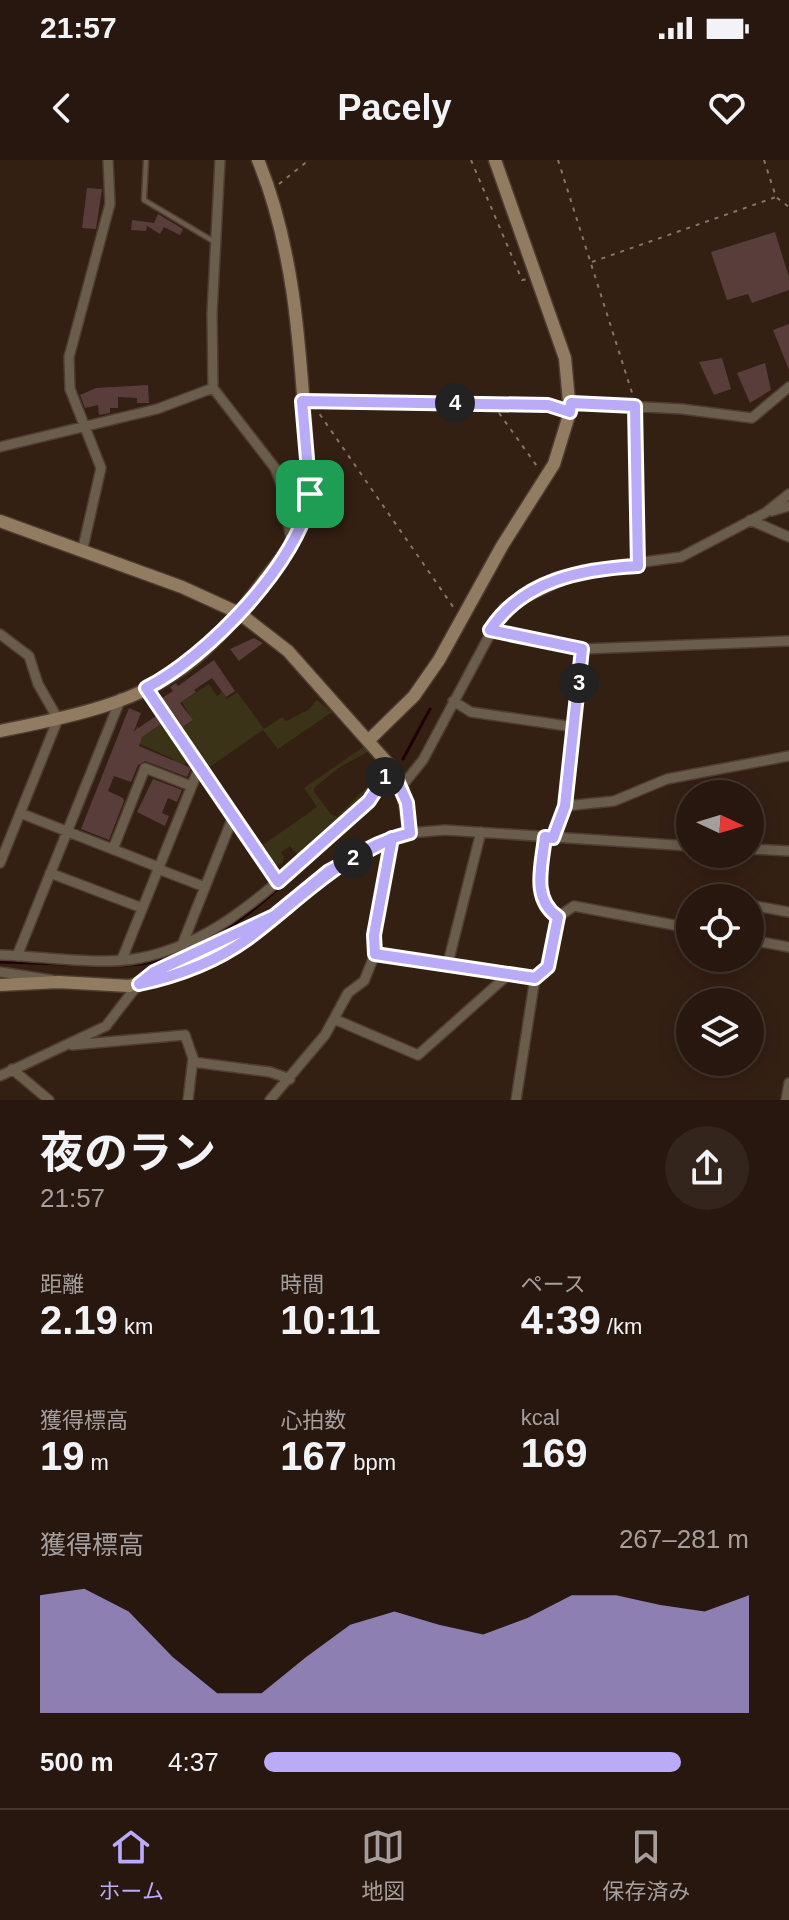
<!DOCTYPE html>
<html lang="ja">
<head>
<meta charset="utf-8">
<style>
	body { margin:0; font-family:Arial,"Noto Sans JP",sans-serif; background:#33241c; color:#f1f3f6; height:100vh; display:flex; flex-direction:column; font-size:30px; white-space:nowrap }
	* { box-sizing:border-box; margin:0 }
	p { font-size:26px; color:#a49f9e }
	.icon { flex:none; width:44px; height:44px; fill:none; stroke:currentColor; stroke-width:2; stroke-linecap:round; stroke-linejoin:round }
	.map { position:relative; height:940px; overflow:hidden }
	.side { display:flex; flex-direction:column; background:#27170e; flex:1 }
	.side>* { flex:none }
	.needle { width:52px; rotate:94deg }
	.tools { position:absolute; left:676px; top:620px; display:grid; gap:16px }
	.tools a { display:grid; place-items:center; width:88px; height:88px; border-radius:50%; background:#27170e; box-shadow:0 4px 20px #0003,0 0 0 2px #43362e; font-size:40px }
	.pin { position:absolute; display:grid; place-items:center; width:68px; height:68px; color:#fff; margin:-34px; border-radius:16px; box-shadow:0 4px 12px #0006 }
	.km { position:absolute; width:40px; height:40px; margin:-20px; border-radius:50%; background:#222; color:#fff; font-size:22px; line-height:40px; text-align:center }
	.round { display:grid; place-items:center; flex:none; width:84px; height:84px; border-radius:42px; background:#33241c }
	.headline { display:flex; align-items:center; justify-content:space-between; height:136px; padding:0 40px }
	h1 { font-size:44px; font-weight:700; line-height:60px }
	.metrics { display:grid; grid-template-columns:repeat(3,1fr); gap:12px; height:136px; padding:8px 40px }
	.metrics div { display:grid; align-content:center }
	.metrics b { font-size:40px; font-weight:700 }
	.metrics small { font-size:22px; font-weight:400 }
	.metrics p { font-size:22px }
	.chart { height:224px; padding:16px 40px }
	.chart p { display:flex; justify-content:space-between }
	.chart svg { width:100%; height:144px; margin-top:8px; fill:#b9abf7; opacity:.7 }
	ul { padding:0 40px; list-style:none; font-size:26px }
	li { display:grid; grid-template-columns:128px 96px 1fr; align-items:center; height:60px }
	li i { height:20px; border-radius:10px; background:#b9abf7 }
	.status { display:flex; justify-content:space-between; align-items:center; height:56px; padding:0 40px; background:#27170e; direction:ltr }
	.status svg { height:22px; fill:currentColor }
	header { display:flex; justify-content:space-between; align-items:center; height:104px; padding:0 40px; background:#27170e; font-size:36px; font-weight:700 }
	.tab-bar { display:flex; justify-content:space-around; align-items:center; height:112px; border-top:2px solid #43362e; background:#27170e; font-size:22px; color:#a49f9e }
	.tab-bar a { display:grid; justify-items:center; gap:4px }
	.tab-bar .on { color:#b9abf7 }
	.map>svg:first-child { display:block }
	.green { fill:#3a3317 }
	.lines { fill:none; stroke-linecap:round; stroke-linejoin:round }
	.stream { stroke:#1f0008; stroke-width:3 }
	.building { fill:#583d3a }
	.lane-casing { stroke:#503c31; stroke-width:7 }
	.street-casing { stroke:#503c31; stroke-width:12 }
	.secondary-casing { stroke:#503c31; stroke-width:15 }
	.path { stroke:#867369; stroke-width:2; stroke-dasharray:4 6; stroke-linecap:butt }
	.lane { stroke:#6a5d4c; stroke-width:4 }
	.street { stroke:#6a5d4c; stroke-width:9 }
	.secondary { stroke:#927c61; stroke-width:12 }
	.route-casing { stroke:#fff; stroke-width:16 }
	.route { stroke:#b9abf7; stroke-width:10 }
</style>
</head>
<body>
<div class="status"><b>21:57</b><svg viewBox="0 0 49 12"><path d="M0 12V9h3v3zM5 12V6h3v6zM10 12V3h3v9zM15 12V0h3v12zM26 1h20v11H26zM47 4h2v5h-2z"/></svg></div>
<header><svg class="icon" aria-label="back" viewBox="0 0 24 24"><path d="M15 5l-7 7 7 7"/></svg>Pacely<svg class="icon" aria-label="heart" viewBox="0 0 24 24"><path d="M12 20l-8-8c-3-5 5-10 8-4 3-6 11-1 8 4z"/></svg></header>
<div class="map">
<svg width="789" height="940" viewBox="0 0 789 940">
	<rect width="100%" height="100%" fill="#341f13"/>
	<path class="green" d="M209 524 217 536 222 532 227 539 237 532 264 569 282 557 286 561 308 550 317 540 332 552 278 589 263 570 204 611 171 562 174 559 184 567 193 561 182 542Z
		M165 561 195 607 185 603 183 607 170 608 173 599 140 584 133 576 137 566 145 575Z
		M366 585 368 592 340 607 314 628V632L331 654 337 657 385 609 371 634 300 698 290 686 281 692 284 697 282 703 271 708 257 689 317 647 304 628Z"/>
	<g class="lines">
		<path class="stream" d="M403 599 430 549
			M0 802 67 804
			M123 805C202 805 261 743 316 695 339 675 365 655 382 630"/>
	</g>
	<path class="building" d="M87 28 102 29 96 69 82 68Z
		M158 54 183 69 180 75 164 67 160 74 147 66 146 71 131 70 132 60 154 63Z
		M775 72 789 117V130L752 143 748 134 727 140 711 92Z
		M789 164V210L773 170Z
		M722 198 731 229 714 235 699 202Z
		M765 203 771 230 750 243 737 213Z
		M148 225 149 243H137V238L118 237V248H110V253L99 255 98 245 85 248 80 235 96 228Z
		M254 478 263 483 239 501 230 489Z
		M214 500 235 531 226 537 212 518 194 530 196 532 180 543 193 560 183 567 162 538 173 531 170 527 176 523 178 526Z
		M129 548 141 553 134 571 156 556 161 564 142 577 139 586 191 608 187 617 145 601 138 605 131 622 114 616 108 631 123 638 124 641 109 680 81 669Z
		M153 619 182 630 177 642 168 638 162 653 169 656 165 666 137 652Z"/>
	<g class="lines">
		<g class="lane-casing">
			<path id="lane" d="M146 0 144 40 213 81"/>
		</g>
		<g class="street-casing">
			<path id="street" d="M220 0 212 153 213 228 275 308 282 327 292 385
				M571 243 682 249 752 258 789 227
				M635 246 638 406
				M0 287 157 249 213 228
				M772 351 789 346
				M750 360 789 377
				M82 392 101 308 70 229 69 197 110 44 108 0
				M490 470 582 489 789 481
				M0 474 29 496 38 524 58 559 0 703
				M146 528 278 722
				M453 541 471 552 574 567
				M402 626 423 600 504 448 583 410 681 397 765 353 789 334
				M565 646 614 641 667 619 789 596
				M20 653 158 707
				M410 673 445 670 690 686
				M545 677C542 705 531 739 558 757
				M553 678 565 646 582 489
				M113 689 145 608 191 626
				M750 689 789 691
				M158 709 205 727
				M50 713 142 748
				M701 736 711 738
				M750 745 789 752
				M750 780 789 787
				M182 785 233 657
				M375 794 535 818
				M0 795C43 796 99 806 140 798 209 784 257 740 308 695 340 667 369 643 391 607
				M17 796 121 538
				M122 799 199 608
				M448 803 481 672
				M0 812 52 820
				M334 859 418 895 510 813
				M72 885 185 875 193 898 188 940
				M193 902 270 912 290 919
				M12 909 49 940
				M0 916 106 866 133 831 154 812 272 756
				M270 940 325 875 348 833 364 821 375 794 374 775 392 678
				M516 940 535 818 548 807 558 757 574 746 690 768
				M786 940 789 923"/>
		</g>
		<g class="secondary-casing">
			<path id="secondary" d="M0 361 182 427 239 453 288 491 391 607 402 626 410 673 392 678 329 711 247 779 187 811 129 826 58 822 0 825
				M0 571C65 558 140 544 193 500 221 478 244 447 265 419 287 391 306 369 310 334 301 223 301 104 258 0
				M370 579 414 536 439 500 502 386 554 304 570 252 565 198 495 0"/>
		</g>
		<path class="path" d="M471 0 522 120 528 119
			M558 0 634 239
			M764 0 776 37 789 47
			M279 24 309 0
			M592 102 776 37
			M315 240 548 245 560 249
			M314 246 456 451
			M317 246 558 251
			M499 253 539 309"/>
		<use href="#lane" class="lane"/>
		<use href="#street" class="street"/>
		<use href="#secondary" class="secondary"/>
	</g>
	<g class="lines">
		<g class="route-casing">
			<path id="route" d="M310 334C302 400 205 499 146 528L278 722 369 641 391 607 407 643 410 673C344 689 300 740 247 779 215 802 177 816 139 824L154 812 274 756 329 711 392 678 374 775 375 794 535 818 548 807 558 757C531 739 542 705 545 677L553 678 565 646 582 489 490 470C523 420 582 409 638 406L635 246 571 243 570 252 548 245 302 241 310 334"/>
		</g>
		<use href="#route" class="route"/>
	</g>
</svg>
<div class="tools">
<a><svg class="needle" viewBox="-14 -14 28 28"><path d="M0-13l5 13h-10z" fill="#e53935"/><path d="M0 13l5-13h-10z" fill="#a49f9e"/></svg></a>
<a><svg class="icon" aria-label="locate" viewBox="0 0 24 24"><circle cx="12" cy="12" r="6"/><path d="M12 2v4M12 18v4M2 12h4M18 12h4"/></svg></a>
<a><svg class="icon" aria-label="layers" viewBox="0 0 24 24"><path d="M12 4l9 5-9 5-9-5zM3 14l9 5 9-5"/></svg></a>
</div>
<div class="pin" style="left:310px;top:334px;background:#1e9e55"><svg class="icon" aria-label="arrive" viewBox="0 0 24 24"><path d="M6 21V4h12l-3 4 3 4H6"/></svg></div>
<b class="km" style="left:385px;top:617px">1</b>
<b class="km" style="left:353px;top:698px">2</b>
<b class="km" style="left:579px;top:523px">3</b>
<b class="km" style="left:455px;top:243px">4</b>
</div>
<section class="side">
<div class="headline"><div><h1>夜のラン</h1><p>21:57</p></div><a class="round"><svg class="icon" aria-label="share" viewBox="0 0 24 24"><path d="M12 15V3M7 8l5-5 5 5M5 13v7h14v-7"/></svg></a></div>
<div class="metrics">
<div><p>距離</p><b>2.19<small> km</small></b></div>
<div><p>時間</p><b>10:11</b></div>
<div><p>ペース</p><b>4:39<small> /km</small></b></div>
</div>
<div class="metrics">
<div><p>獲得標高</p><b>19<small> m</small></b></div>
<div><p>心拍数</p><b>167<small> bpm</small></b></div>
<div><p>kcal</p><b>169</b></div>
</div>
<div class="chart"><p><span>獲得標高</span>267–281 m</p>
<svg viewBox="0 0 160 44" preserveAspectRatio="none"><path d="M0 44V8L10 6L20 13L30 27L40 38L50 38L60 27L70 17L80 13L90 17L100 20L110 15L120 8L130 8L140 11L150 13L160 8V44z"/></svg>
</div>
<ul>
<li><b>500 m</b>4:37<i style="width:86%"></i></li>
</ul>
</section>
<nav class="tab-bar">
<a class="on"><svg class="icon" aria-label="home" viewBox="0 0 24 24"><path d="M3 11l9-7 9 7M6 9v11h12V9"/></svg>ホーム</a>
<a><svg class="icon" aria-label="map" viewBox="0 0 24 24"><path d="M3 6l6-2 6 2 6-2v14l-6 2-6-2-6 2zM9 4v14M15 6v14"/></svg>地図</a>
<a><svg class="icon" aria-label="saved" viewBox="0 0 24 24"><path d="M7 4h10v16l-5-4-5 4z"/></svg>保存済み</a>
</nav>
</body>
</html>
